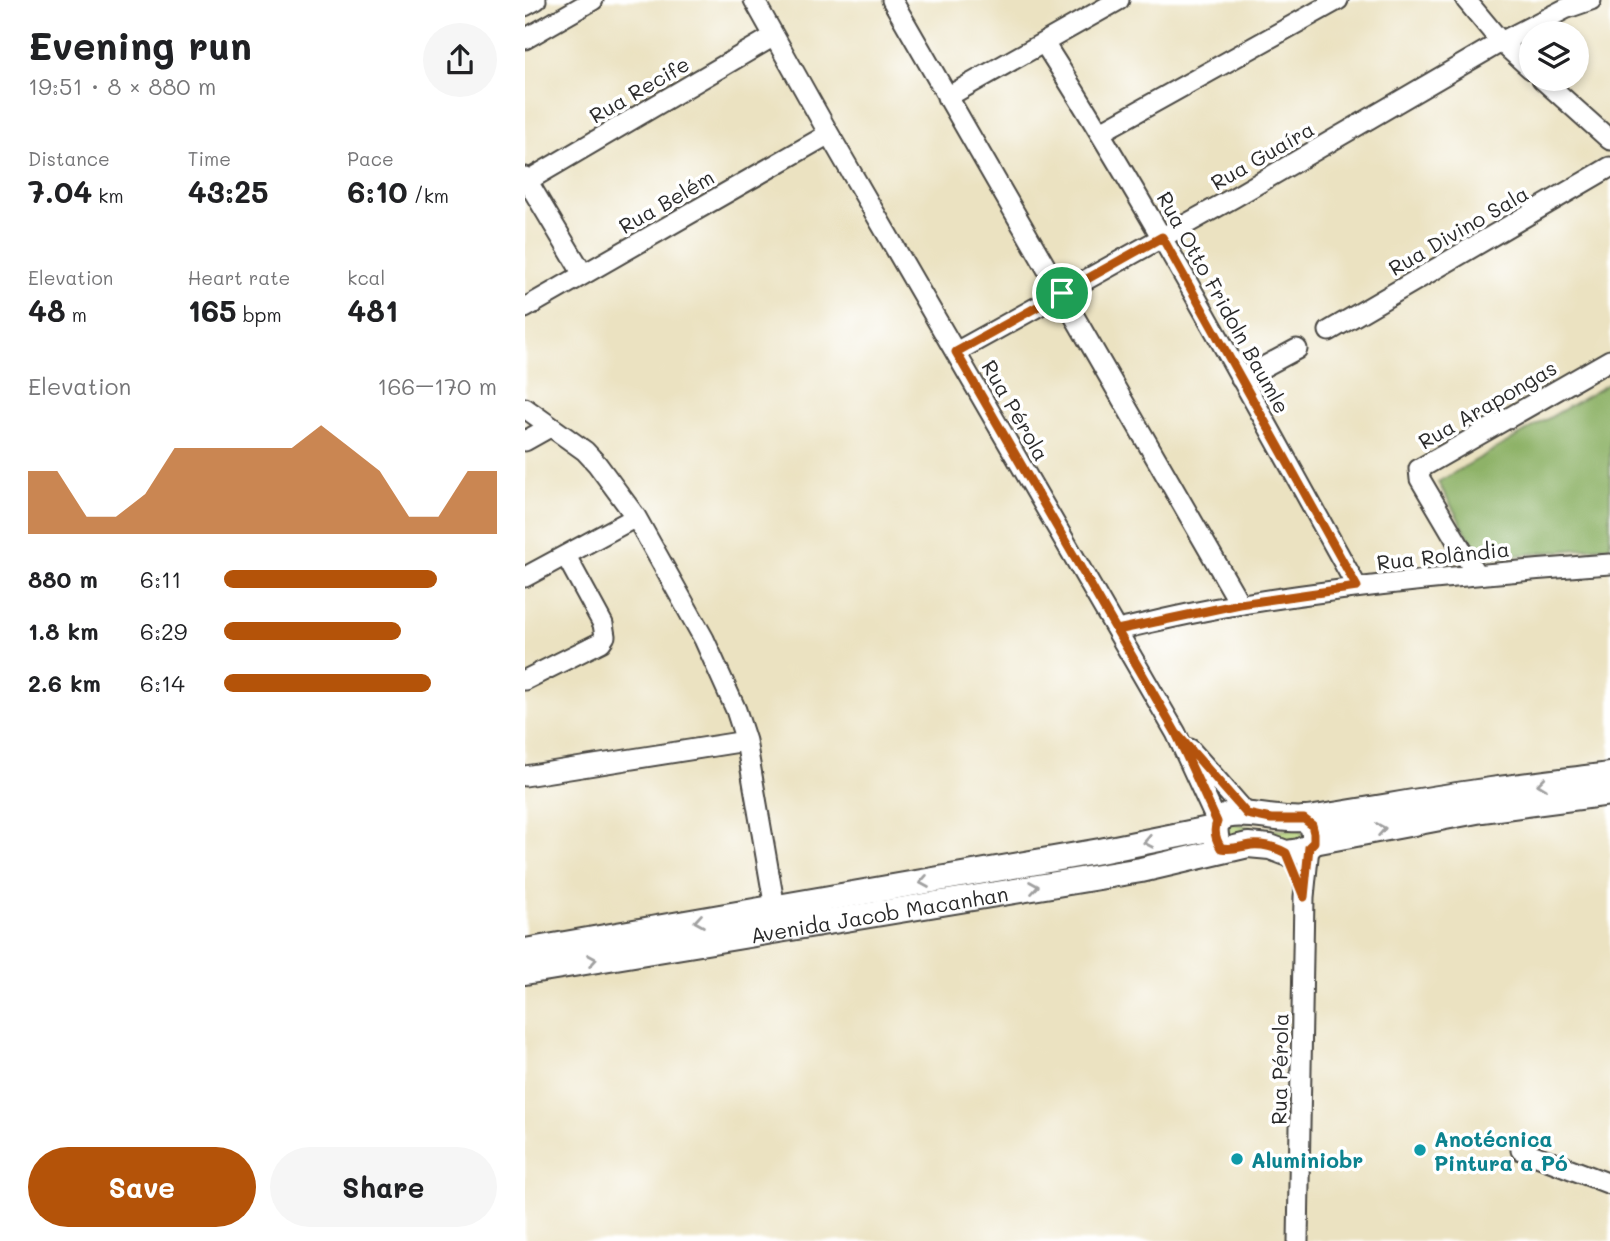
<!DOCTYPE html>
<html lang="en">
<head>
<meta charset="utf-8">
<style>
	body { margin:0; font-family:Mali,sans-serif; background:#f6f6f6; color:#202124; height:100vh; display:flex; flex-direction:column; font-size:26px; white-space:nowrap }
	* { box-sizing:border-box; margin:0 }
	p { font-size:23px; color:#757577 }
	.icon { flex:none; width:38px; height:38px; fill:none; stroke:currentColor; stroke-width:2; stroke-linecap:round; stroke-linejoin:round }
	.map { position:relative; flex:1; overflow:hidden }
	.drawer { display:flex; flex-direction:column; background:#fff; width:525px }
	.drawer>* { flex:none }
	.controls { position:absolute; left:994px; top:21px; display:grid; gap:14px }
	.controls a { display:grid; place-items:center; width:70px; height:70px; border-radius:50%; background:#fff; box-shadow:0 4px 10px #0003; font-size:35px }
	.pin { position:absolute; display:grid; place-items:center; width:60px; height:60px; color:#fff; margin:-30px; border:4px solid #fff; border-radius:50%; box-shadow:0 2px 7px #0007 }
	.round { display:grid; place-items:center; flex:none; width:74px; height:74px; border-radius:37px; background:#f6f6f6 }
	.summary { display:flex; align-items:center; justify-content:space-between; height:119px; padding:0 28px }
	h1 { font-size:38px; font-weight:800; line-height:52px }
	.metrics { display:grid; grid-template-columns:repeat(3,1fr); gap:10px; height:119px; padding:7px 28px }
	.metrics div { display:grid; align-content:center }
	.metrics b { font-size:30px; font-weight:800 }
	.metrics small { font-size:19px; font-weight:400 }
	.metrics p { font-size:19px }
	.chart { height:196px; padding:14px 28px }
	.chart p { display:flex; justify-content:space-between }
	.chart svg { width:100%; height:126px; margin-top:7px; fill:#b45309; opacity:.7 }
	.action { display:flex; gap:14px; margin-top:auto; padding:14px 28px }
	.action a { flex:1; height:80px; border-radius:42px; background:#b45309; color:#fff; font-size:28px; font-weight:800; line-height:80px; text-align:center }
	.action a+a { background:#f6f6f6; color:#202124 }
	ul { padding:0 28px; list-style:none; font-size:23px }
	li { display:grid; grid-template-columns:112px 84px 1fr; align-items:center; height:52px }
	li i { height:18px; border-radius:9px; background:#b45309 }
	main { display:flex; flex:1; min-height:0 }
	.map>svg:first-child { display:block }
	.green { fill:#b3d077; stroke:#6f7e51; stroke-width:2 }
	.forest { fill:#8eb268; stroke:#5c6e4a; stroke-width:2 }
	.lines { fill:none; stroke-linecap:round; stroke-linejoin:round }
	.minor-casing { stroke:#484642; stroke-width:23 }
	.major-casing { stroke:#484642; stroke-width:28 }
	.minor { stroke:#fff; stroke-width:19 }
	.major { stroke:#fff; stroke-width:24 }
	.oneway { stroke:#a0a0a0 }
	.route-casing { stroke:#fff; stroke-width:14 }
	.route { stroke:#b45309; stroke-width:9 }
	.culture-dot { fill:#0f9aa8; stroke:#fff; stroke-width:2.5 }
	.labels { text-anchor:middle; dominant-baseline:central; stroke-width:7; stroke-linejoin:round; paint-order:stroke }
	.street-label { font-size:21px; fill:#2b2b2b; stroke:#fff }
	.culture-label { font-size:21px; font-weight:bold; fill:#0d838f; stroke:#fff; text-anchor:start }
</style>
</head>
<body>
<main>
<section class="drawer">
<div class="summary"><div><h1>Evening run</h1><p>19:51 · 8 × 880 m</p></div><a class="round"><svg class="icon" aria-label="share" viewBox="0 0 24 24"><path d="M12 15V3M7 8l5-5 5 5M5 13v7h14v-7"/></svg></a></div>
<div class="metrics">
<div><p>Distance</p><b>7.04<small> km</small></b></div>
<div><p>Time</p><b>43:25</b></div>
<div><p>Pace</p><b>6:10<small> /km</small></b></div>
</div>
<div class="metrics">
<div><p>Elevation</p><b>48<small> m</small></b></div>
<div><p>Heart rate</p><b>165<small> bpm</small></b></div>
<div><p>kcal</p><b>481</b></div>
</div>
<div class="chart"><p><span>Elevation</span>166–170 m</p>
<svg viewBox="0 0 160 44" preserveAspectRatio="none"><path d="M0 44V22L10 22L20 38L30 38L40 30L50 14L60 14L70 14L80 14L90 14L100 6L110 14L120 22L130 38L140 38L150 22L160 22V44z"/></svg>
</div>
<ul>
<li><b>880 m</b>6:11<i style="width:78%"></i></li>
<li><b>1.8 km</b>6:29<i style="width:65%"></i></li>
<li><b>2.6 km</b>6:14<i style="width:76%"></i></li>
</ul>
<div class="action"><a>Save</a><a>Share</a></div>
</section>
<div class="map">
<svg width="1085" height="1241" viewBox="0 0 1085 1241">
	<rect width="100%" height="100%" fill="#fff"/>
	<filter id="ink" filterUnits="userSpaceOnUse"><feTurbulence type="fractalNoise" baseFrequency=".0143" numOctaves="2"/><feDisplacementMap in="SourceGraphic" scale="14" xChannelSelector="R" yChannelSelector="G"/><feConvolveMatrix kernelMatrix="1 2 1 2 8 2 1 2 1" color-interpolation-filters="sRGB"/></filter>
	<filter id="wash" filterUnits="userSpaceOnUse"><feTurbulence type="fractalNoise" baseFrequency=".00686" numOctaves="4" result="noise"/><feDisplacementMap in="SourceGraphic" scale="28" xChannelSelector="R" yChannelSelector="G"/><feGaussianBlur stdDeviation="1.57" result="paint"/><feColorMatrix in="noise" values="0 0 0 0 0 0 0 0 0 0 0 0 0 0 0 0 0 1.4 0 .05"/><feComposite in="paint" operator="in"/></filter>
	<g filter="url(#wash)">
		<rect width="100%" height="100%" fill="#ebe2c1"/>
		<path class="green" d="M704 822 739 830 775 829 778 835 775 843 705 839 702 835Z"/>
		<path class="forest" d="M1085 383V546L956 559 913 482Z"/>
	</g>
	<g filter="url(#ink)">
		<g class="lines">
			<g class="minor-casing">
				<path id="minor" d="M229 0 304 134 651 733 692 822
					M367 0 715 604
					M941 0 976 42 1006 69
					M0 6 11 0
					M0 39 68 0
					M519 43C632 220 730 404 832 587
					M1017 79 1085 140
					M422 97 594 0
					M576 132 813 0
					M0 177 58 274
					M2 181 249 36
					M0 308 304 134
					M804 331 1085 167
					M431 352 710 197 976 42 1040 9 1066 0
					M716 379 772 349
					M0 408 60 451 72 464 111 517 179 639 211 710 221 741 250 908
					M0 441 25 427
					M951 574 895 479 894 469 1085 360
					M0 577 111 517
					M592 630C633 621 675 610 718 604 840 584 962 573 1085 564
					M0 680 76 642 80 636 78 624 41 556
					M665 749 722 814
					M0 776 221 741
					M996 1150 1085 1184
					M773 1241 779 897 784 847"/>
			</g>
			<g class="major-casing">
				<g id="major">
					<path d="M692 842C690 830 688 821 702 816 720 810 757 822 782 819 837 811 891 801 946 793 992 786 1039 781 1085 775"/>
					<path d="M789 842 957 810 1085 793"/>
					<path d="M0 951 575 851 689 828"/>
					<path id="s1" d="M0 972 616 870 723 845 745 847 761 853 774 851 784 847 789 842V833L787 825 779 819"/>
				</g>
			</g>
			<use href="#minor" class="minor"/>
			<use href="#major" class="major"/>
		</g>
		<defs><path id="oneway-chevron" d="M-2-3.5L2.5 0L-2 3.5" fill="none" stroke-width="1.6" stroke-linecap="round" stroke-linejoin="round" transform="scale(1.75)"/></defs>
		<g class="oneway">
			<use href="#oneway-chevron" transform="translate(1017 784) rotate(173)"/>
			<use href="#oneway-chevron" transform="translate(856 829) rotate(-10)"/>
			<use href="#oneway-chevron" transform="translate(623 842) rotate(169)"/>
			<use href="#oneway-chevron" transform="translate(399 882) rotate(170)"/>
			<use href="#oneway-chevron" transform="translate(509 887) rotate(-9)"/>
			<use href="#oneway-chevron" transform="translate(174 921) rotate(171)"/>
			<use href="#oneway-chevron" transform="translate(67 960) rotate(-10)"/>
		</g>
	</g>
	<g class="lines" filter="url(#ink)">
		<g class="route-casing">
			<path id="route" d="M537 293 431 352 651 733 692 822C688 831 691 840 696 848 708 850 714 847 726 845 738 844 750 847 761 853L779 897 784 847 789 842V833L787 825 779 819H746L722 814 651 733 592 630 715 604 832 587 637 237 537 293"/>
		</g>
		<use href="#route" class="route"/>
	</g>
	<g class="culture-dot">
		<circle cx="895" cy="1150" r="7"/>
		<circle cx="712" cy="1159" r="7"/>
	</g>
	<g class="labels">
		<g class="street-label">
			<text transform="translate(114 89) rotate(-30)">Rua Recife</text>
			<text transform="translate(737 155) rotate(-30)">Rua Guaíra</text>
			<text transform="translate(141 201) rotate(-30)">Rua Belém</text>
			<text transform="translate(933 230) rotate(-30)">Rua Divino Sala</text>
			<text transform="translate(699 302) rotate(61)">Rua Otto Fridoln Baumle</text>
			<text transform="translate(962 404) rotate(-30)">Rua Arapongas</text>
			<text transform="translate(491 410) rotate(60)">Rua Pérola</text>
			<text transform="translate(918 555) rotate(-6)">Rua Rolândia</text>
			<text stroke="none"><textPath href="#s1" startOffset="359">Avenida Jacob Macanhan</textPath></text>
			<text transform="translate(754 1069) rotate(-89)">Rua Pérola</text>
		</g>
		<g class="culture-label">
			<text x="909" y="1138">Anotécnica<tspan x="909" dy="24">Pintura a Pó</tspan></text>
			<text x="726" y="1159">Aluminiobr</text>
		</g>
	</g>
</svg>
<div class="controls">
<a><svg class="icon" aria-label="layers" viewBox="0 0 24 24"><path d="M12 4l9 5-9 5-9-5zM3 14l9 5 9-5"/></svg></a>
</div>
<div class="pin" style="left:537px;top:293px;background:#1e9e55"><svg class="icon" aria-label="arrive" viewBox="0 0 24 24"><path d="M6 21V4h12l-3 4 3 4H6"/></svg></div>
</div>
</main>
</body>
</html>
